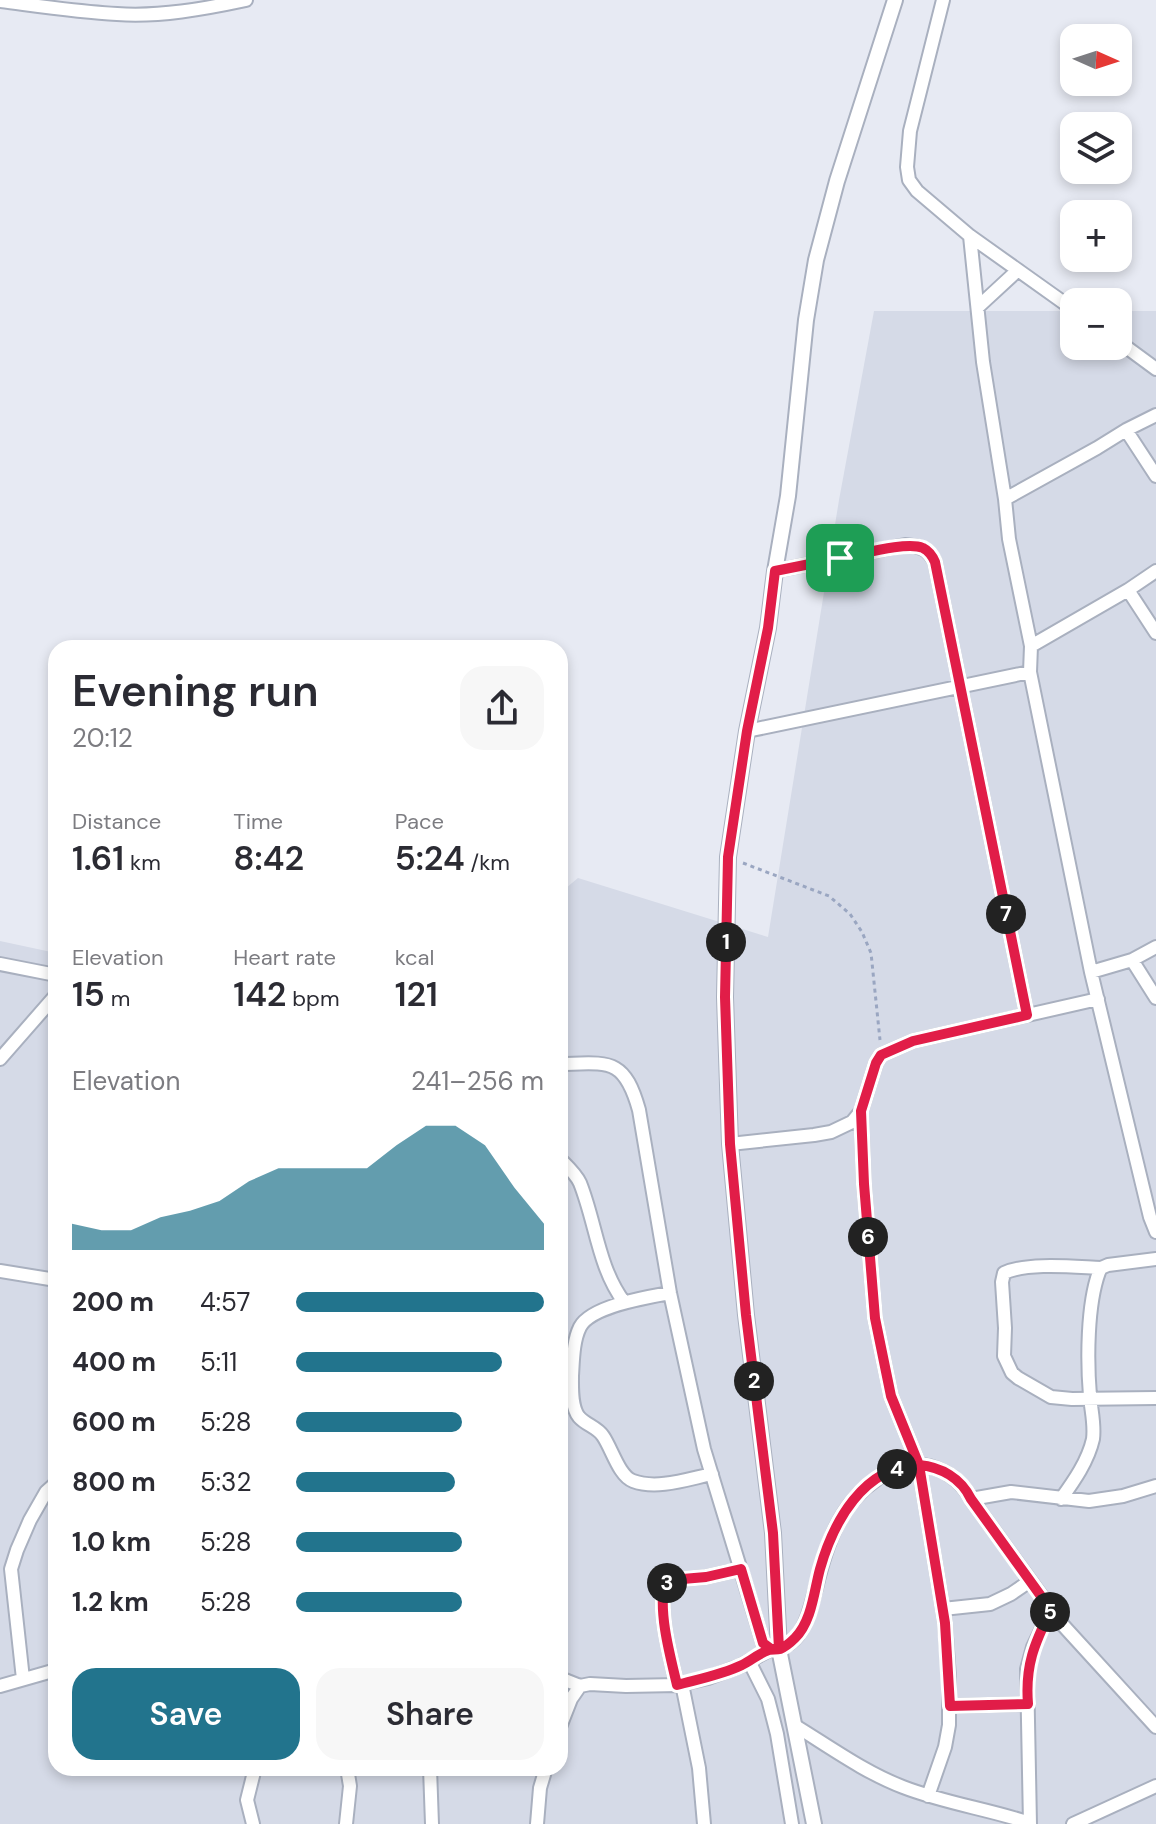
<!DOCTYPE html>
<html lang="en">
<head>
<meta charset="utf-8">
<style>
	body { margin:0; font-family:"DM Sans",sans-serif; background:#f7f7f7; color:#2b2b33; height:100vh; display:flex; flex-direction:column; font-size:30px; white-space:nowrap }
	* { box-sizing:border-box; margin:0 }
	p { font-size:26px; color:#7c7c81 }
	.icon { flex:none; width:44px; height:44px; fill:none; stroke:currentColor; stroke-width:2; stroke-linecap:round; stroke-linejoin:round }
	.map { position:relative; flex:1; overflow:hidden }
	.panel { position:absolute; left:48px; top:640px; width:520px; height:1136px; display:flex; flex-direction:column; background:#fff; border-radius:24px; box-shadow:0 4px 12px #0003 }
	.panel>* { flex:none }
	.needle { width:52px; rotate:93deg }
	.controls { position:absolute; left:1060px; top:24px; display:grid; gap:16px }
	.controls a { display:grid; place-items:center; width:72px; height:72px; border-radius:16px; background:#fff; box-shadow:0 4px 12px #0003; font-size:40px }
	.pin { position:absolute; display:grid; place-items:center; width:68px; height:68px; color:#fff; margin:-34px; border-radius:16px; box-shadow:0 4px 12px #0006 }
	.km { position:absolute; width:40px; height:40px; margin:-20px; border-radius:50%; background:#222; color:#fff; font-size:22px; line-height:40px; text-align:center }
	.round { display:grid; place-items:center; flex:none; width:84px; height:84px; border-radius:24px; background:#f7f7f7 }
	.headline { display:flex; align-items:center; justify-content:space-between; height:136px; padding:0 24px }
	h1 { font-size:44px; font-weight:600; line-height:60px }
	.stats { display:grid; grid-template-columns:repeat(3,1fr); gap:12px; height:136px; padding:8px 24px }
	.stats div { display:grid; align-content:center }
	.stats b { font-size:34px; font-weight:600 }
	.stats small { font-size:22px; font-weight:400 }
	.stats p { font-size:22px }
	.chart { height:224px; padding:16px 24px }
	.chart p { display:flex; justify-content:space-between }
	.chart svg { width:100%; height:144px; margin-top:8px; fill:#22748d; opacity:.7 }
	.button { display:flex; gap:16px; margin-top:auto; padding:16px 24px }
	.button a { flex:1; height:92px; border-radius:24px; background:#22748d; color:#fff; font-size:32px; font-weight:600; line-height:92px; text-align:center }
	.button a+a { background:#f7f7f7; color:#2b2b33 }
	ul { padding:0 24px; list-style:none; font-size:26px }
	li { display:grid; grid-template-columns:128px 96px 1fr; align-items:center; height:60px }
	li i { height:20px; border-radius:10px; background:#22748d }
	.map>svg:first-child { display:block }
	.residential { fill:#d5dae7 }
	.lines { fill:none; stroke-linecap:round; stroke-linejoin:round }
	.minor-casing { stroke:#a9b0bf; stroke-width:16 }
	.tertiary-casing { stroke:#a9b0bf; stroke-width:18 }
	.path { stroke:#9aa6c1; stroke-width:3; stroke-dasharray:4 4; stroke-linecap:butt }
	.minor { stroke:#fff; stroke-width:12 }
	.tertiary { stroke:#fff; stroke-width:14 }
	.route-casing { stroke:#fff; stroke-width:16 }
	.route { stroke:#e11d48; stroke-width:10 }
</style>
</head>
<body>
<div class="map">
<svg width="1156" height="1824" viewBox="0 0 1156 1824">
	<rect width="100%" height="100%" fill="#e7eaf3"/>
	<path class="residential" d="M874 311H1074V346H1118V311H1156V1824H0V941L56 953V1768H560V893L578 878 768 937 839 500Z"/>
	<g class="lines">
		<g class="minor-casing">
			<path id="minor" d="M943 0 910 131 907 167 909 180 917 191 970 236 1074 310
				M0 1C39 6 78 12 117 14 159 17 204 9 246 0
				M970 236 983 362 1005 499
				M978 307 1018 270
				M1118 341 1156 369
				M1156 415 1126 430 1097 448 1005 499 1009 539 1031 646 1030 672 1091 972 1150 1217 1156 1232
				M1126 430 1156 476
				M775 571 905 545C919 546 928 548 935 562L1027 1015
				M1128 590 1156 571
				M1031 646 1128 590 1156 633
				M747 731 1030 672
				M1132 960 1156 998
				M0 964 56 975
				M1091 972 1132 960 1156 947
				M0 1059 56 995
				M560 1064C609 1063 624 1057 639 1110L670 1293 704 1449 763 1643C777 1656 794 1643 802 1629 809 1617 812 1601 816 1588 826 1546 839 1504 877 1479 890 1470 907 1463 923 1465 944 1468 962 1481 971 1499L1061 1623 1156 1727
				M861 1111 864 1184 875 1318 891 1396 919 1465 945 1623 949 1677V1725L945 1747 928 1796
				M730 1144 814 1135 831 1132 852 1122 861 1111 876 1063 881 1055 913 1041 1098 999
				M560 1159C567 1166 576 1174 580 1183 596 1223 598 1267 624 1302
				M1101 1268C1075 1267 1028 1262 1004 1273L1002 1282 1005 1328 1004 1356 1012 1373 1018 1378 1051 1397 1072 1399 1156 1398
				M0 1271 56 1280
				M670 1293C648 1297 591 1306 580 1327 573 1341 573 1360 572 1376 572 1388 571 1407 579 1417 586 1425 597 1427 603 1436 612 1449 619 1476 633 1481 657 1490 688 1479 712 1474
				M56 1426V1460
				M971 1499 1011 1492 1089 1501 1123 1496 1156 1486
				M1061 1499C1074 1481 1088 1461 1093 1439 1095 1424 1091 1410 1090 1396 1087 1361 1087 1305 1099 1272L1101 1268 1108 1265 1156 1259
				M943 1609 990 1604 1011 1594 1030 1581
				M749 1661 768 1699 777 1734 792 1824
				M560 1678 580 1686 590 1684 626 1686 677 1685 708 1678 740 1666 771 1649
				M23 1679 11 1569 17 1550 30 1520 46 1492 56 1483
				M682 1684 699 1768 704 1824
				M677 1685C670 1655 659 1616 664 1585L671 1580 706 1577 741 1569
				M0 1686 56 1670
				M950 1706 1028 1704
				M794 1725C830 1747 864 1772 903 1787 944 1803 988 1809 1030 1823
				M560 1727 571 1699 580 1686
				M430 1768 432 1824
				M253 1824 247 1800 255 1768
				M346 1824 350 1786 347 1768
				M537 1824 540 1788 546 1768
				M1030 1824 1027 1669 1033 1647 1051 1610
				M1073 1824 1156 1786"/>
		</g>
		<g class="tertiary-casing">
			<path id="tertiary" d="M814 1824 779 1649 773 1533 746 1315 730 1144 725 997 728 857 747 731 768 628 775 571 788 496 806 320 816 260 837 181 895 0"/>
		</g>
		<path class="path" d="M743 863 829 896 850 914 862 932 871 953 880 1040"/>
		<use href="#minor" class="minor"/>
		<use href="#tertiary" class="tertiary"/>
	</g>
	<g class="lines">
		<g class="route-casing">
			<path id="route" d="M840 558 775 571 768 628 747 731 728 857 725 997 730 1144 746 1315 773 1533 779 1649H771L763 1643 741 1569 706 1577 671 1580 664 1585C659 1616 670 1655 677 1685 699 1679 721 1675 742 1665 751 1661 759 1653 769 1650 772 1649 777 1650 780 1649 785 1647 792 1641 795 1638 812 1621 814 1591 820 1569 833 1523 863 1466 919 1465L945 1623 950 1706 1028 1704C1025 1666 1034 1644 1051 1610L971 1499C961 1478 941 1467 919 1465L891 1396 875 1318 864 1184 861 1111 876 1063 881 1055 913 1041 1027 1015 935 562C932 555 929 551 923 548 906 541 859 555 840 558"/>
		</g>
		<use href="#route" class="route"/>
	</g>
</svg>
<div class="controls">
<a><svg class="needle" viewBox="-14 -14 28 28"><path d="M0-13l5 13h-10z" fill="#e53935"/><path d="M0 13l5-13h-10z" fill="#7c7c81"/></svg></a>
<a><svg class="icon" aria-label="layers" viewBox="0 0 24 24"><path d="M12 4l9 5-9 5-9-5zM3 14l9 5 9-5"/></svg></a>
<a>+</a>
<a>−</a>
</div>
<div class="pin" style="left:840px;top:558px;background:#1e9e55"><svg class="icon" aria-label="arrive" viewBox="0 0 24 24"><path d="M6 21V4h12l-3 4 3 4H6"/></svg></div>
<b class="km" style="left:726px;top:942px">1</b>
<b class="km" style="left:754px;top:1381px">2</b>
<b class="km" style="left:667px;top:1583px">3</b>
<b class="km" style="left:897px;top:1469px">4</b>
<b class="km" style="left:1050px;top:1612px">5</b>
<b class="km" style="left:868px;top:1237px">6</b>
<b class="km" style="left:1006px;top:914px">7</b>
<section class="panel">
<div class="headline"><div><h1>Evening run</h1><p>20:12</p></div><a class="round"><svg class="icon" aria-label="share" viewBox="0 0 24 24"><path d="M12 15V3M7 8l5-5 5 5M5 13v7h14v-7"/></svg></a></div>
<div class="stats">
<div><p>Distance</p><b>1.61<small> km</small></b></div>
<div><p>Time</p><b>8:42</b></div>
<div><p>Pace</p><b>5:24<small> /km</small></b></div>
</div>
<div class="stats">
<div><p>Elevation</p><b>15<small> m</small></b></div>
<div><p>Heart rate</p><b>142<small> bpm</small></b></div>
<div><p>kcal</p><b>121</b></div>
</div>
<div class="chart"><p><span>Elevation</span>241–256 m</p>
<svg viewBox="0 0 160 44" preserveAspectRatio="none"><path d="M0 44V36L10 38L20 38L30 34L40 32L50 29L60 23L70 19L80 19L90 19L100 19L110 12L120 6L130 6L140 12L150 25L160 36V44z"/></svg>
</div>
<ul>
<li><b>200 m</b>4:57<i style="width:100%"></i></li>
<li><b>400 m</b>5:11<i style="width:83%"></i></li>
<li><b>600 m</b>5:28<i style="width:67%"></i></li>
<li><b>800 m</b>5:32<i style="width:64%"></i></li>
<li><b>1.0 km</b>5:28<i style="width:67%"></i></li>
<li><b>1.2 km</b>5:28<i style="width:67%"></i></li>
</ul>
<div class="button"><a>Save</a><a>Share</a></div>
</section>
</div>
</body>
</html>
